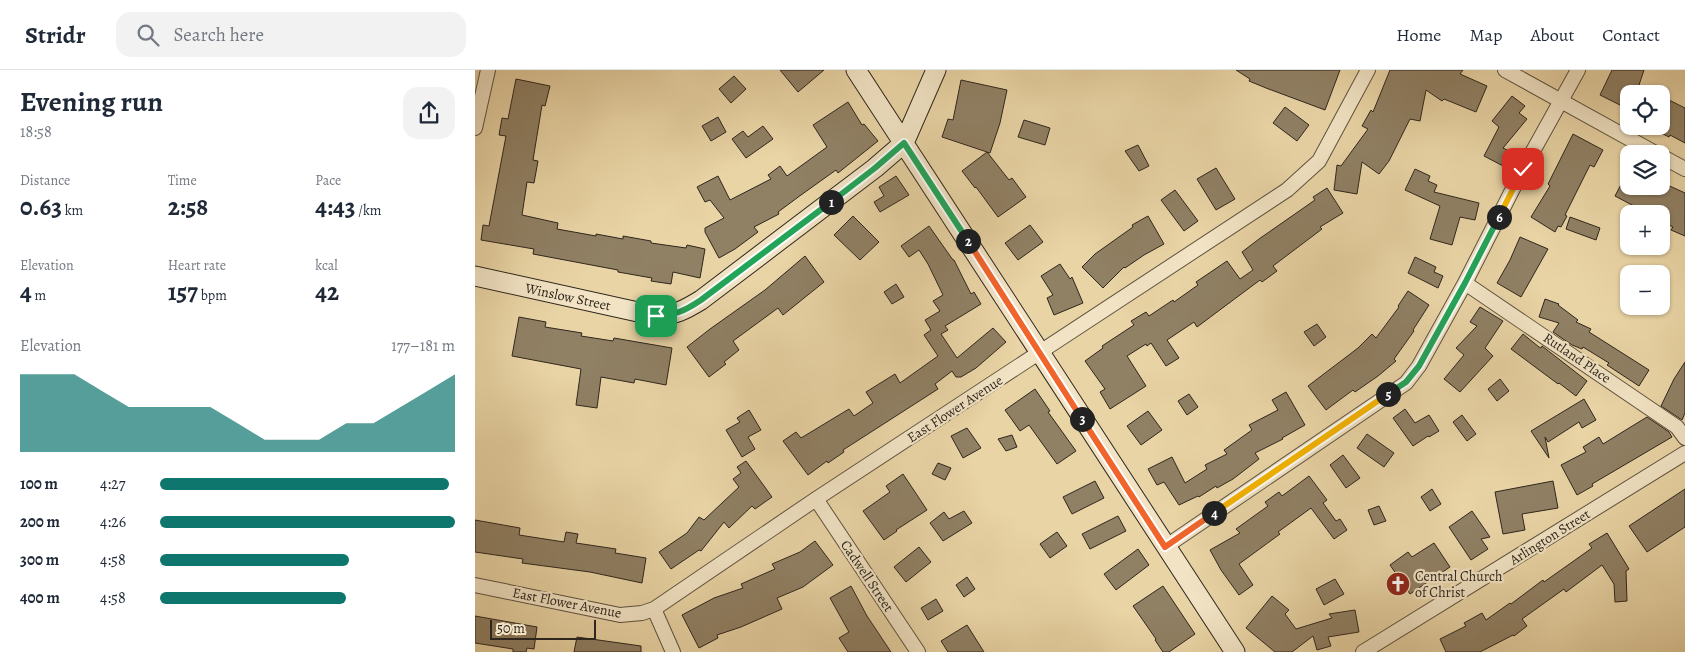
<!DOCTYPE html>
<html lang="en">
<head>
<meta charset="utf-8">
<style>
	body { margin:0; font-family:Alegreya,serif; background:#f2f2f3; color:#1f2937; height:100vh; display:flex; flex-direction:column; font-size:19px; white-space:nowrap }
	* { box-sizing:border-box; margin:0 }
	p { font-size:16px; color:#747a83 }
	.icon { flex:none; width:28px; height:28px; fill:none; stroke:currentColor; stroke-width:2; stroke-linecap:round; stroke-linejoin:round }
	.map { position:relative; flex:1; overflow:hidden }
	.details { display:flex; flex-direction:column; background:#fff; width:475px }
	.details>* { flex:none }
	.controls { position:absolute; left:1145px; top:15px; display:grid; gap:10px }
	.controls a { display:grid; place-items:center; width:50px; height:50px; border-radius:10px; background:#fff; box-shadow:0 1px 4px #0004; font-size:25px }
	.scale { position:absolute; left:15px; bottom:12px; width:106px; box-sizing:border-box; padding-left:5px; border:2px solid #2f261d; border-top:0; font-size:14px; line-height:18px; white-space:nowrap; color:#2f261d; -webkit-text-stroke:4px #f1e3c4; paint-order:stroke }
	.pin { position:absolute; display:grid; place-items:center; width:42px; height:42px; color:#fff; margin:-21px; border-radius:10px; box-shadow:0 2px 8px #0006 }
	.km { position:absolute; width:25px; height:25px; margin:-12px; border-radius:50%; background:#222; color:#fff; font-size:14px; line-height:25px; text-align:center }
	.round { display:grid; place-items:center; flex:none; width:52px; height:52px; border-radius:15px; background:#f2f2f3 }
	.summary { display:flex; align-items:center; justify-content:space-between; height:85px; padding:0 20px }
	h1 { font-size:28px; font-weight:600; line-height:38px }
	.stats { display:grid; grid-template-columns:repeat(3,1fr); gap:8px; height:85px; padding:5px 20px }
	.stats div { display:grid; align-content:center }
	.stats b { font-size:25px; font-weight:600 }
	.stats small { font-size:14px; font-weight:400 }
	.stats p { font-size:14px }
	.chart { height:140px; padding:10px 20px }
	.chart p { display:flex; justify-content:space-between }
	.chart svg { width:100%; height:90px; margin-top:5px; fill:#0f766e; opacity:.7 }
	ul { padding:0 20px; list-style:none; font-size:16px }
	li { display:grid; grid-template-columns:80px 60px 1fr; align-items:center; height:38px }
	li i { height:12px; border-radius:6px; background:#0f766e }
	header { display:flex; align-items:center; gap:30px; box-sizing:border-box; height:70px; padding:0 25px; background:#fff; border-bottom:1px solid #e0e1e3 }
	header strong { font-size:24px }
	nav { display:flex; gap:28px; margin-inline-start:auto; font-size:18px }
	.search { width:350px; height:45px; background:#f2f2f3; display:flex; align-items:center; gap:12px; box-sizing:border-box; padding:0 18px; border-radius:15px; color:#747a83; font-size:19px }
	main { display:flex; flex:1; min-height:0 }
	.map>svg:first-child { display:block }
	.building { fill:#908064; stroke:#2f261d }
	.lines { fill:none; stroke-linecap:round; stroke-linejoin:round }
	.street-casing { stroke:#5e523f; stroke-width:16 }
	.secondary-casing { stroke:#2f261d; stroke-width:21 }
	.street { stroke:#f1e3c4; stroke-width:14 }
	.secondary { stroke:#f1e3c4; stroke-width:19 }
	.split-1-casing { stroke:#fff; stroke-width:10 }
	.split-2-casing { stroke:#fff; stroke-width:10 }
	.split-3-casing { stroke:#fff; stroke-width:10 }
	.split-4-casing { stroke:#fff; stroke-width:10 }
	.split-5-casing { stroke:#fff; stroke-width:10 }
	.split-6-casing { stroke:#fff; stroke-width:10 }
	.split-7-casing { stroke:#fff; stroke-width:10 }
	.split-1 { stroke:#22a559; stroke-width:6 }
	.split-2 { stroke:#22a559; stroke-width:6 }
	.split-3 { stroke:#f0652b; stroke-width:6 }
	.split-4 { stroke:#f0652b; stroke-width:6 }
	.split-5 { stroke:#f5b400; stroke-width:6 }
	.split-6 { stroke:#22a559; stroke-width:6 }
	.split-7 { stroke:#f5b400; stroke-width:6 }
	.labels { text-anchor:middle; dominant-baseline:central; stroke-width:4.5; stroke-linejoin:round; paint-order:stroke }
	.street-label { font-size:14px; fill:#2f261d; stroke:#f1e3c4 }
	.poi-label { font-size:14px; fill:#2f261d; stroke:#f1e3c4; text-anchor:start }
</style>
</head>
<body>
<header>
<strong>Stridr</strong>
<div class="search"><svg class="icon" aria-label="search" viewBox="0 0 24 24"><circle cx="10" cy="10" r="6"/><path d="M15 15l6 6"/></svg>Search here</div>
<nav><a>Home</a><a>Map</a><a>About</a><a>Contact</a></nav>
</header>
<main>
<section class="details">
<div class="summary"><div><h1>Evening run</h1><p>18:58</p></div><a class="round"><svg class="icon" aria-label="share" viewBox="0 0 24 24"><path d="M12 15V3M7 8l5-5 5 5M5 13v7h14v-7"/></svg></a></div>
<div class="stats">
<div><p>Distance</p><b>0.63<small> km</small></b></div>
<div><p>Time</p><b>2:58</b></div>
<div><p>Pace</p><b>4:43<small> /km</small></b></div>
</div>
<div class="stats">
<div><p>Elevation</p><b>4<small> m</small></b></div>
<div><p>Heart rate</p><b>157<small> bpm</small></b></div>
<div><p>kcal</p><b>42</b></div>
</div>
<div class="chart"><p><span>Elevation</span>177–181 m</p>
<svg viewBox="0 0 160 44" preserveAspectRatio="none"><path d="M0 44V6L10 6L20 6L30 14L40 22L50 22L60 22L70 22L80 30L90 38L100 38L110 38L120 30L130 30L140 22L150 14L160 6V44z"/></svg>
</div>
<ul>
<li><b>100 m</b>4:27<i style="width:98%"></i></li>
<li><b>200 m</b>4:26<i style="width:100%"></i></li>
<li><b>300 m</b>4:58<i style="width:64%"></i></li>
<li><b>400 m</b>4:58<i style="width:63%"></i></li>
</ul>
</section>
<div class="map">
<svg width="1210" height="582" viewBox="0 0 1210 582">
	<rect width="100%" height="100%" fill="#e9d4a5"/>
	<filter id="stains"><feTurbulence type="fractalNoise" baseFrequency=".004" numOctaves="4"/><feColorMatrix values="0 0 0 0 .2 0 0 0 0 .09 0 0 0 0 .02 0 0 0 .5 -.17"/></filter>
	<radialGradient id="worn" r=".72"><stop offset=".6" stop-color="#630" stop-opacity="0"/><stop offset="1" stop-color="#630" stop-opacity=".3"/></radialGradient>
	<path class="building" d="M305 0H349L323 22Z
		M761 0H865L850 40 791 18 774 11 775 9Z
		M915 0H988L985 4 1012 16 1001 42 969 29 967 31 951 20 945 51 935 49 914 91 904 104 887 92 882 124 859 120 862 95 866 96 893 59 887 56 896 40 898 42Z
		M1137 0H1169L1164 15 1182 24H1154V31L1151 38 1125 25Z
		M259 6 271 19 256 33 244 19Z
		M41 9 75 16 70 36 67 35 58 90 63 91 59 113 52 112 47 145 83 153 82 159 121 166V164L148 169V166L176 171V173L211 178 212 175 230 179 225 208 198 202 196 214 176 211 177 208 143 202V200L58 184 59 179 6 170 8 155 14 156 31 66 24 65 27 48 33 49Z
		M486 10 532 20 525 53 515 83 467 67 473 49 478 50Z
		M1037 26 1050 36 1044 43 1052 49 1028 78 1040 84 1032 98 1009 86 1024 57 1017 51Z
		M1186 26 1210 38V73L1195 65 1194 67 1186 63Z
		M373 32 387 55 389 54 403 71 363 103 361 100 326 125 303 142 304 144 279 157 283 162 260 179 244 188 230 162V158L249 148 235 130 230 132 222 117 243 106 255 130 296 109 293 105 305 96 312 106 352 77 338 55Z
		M810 37 834 55 822 71 798 53Z
		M243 47 251 62 236 71 227 56Z
		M549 50 575 58 570 75 543 67Z
		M288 56 298 69 271 88 257 69 268 61 273 67Z
		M1098 64 1128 80 1119 97 1115 95 1090 145 1092 146 1086 157 1083 156 1080 162 1056 147 1075 116 1073 114Z
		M663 75 674 96 664 101 650 81Z
		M512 82 534 110 537 108 551 127 523 147 501 117 500 118 487 101Z
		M741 98 760 129 741 140 722 109Z
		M940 99 955 106 953 111 962 115 959 122 1004 133 1000 150 985 147 977 175 955 169 965 136 930 120Z
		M1154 99V116H1186V112L1210 123V166L1196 160 1198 157 1186 151V144H1174L1140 126Z
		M421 106 434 125 405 142 399 132 409 126 404 117Z
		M852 118 868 143 845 157 847 159 798 196 802 201 787 212 785 210 722 257 719 252 692 270 704 288 691 296 676 273 672 276 671 274 652 286 671 316 635 339 625 322 630 319 610 291 628 278 627 276 659 255 656 251 671 242 674 246 698 230 699 232 723 215 721 212 752 191 765 209 778 200 767 182 784 169 840 130 838 127Z
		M700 120 723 151 709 161 686 130Z
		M378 146 404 172 385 190 359 165Z
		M673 146 689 174 669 185 650 198 649 197 628 218 607 197 620 184 658 157 657 155Z
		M1095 147 1125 158 1121 170 1091 159Z
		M555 155 568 172 543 190 530 173Z
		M454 156 478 190H479L496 224 499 222 506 234 470 256 473 260 466 264 482 288 518 258 531 272 501 298 486 307H481L477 301 460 314 463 319 368 380 369 382 353 393 352 391 333 405 308 371 321 362 326 368 374 339 379 346 398 333 391 322 420 304 425 313 463 286 449 265 456 260 450 250 465 241 458 231 468 225 453 194 444 180 434 187 426 176Z
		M1045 167 1073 179 1046 227 1022 213 1035 190Z
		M330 186 349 212 308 245 303 238 258 271 264 280 249 292 251 294 234 307 212 277 235 259 290 220Z
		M940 187 961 197 959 202 968 206 963 218 933 203Z
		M585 194 595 209 597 207 608 233 579 245 572 228 578 225 566 206Z
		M421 214 429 227 417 234 409 222Z
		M933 221 954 235 938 260 939 261 919 289 921 291 903 306 880 322 878 320 851 340 833 316 883 278 897 264 901 268 924 237 923 236Z
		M1070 229 1084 234 1083 235 1103 250 1101 252 1116 259 1114 262 1174 300 1164 316 1132 295 1134 293 1108 277 1107 279 1097 275 1078 262 1084 253 1064 247Z
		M1005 237 1028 251 1010 278 1018 286 985 322 969 309 989 285 981 278 1002 256 995 252Z
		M44 247 71 252 70 257 107 263 106 266 138 271 139 268 197 278 191 315 160 309 159 313 126 307 122 338 101 335 106 299 37 286Z
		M842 254 851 267 839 276 829 262Z
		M1048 264 1064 277 1066 278 1067 276 1112 311 1101 326 1084 313 1083 314 1036 279Z
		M1210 292V343L1207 350 1186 336 1199 309Z
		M1025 309 1034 321 1022 331 1013 319Z
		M560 319 575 341 573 342 601 381 582 394 554 355 545 361 530 340Z
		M811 322 830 355 807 368 808 369 780 383 784 389 758 409 742 418 741 416 724 427 723 426 704 435 689 412 682 415 673 399 697 387 710 413 732 399 730 395 752 384 749 380 777 360 774 355 803 340 797 330Z
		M714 324 723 337 712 345 703 331Z
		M1109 329 1121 350 1107 358 1104 352 1073 372 1070 367 1074 388 1056 361Z
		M930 339 940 353 954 345 964 361 954 367 953 366 938 376 918 348Z
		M274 340 286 360 273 367 280 379 267 387 251 360 265 352 262 348Z
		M673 341 687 360 666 375 652 356Z
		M987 345 1001 364 992 371 978 352Z
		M1172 347 1194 362 1197 367 1117 414 1118 416 1102 425 1086 395 1111 382 1108 377 1124 367 1128 374Z
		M492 358 506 378 488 388 476 366Z
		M892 364 919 383 909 397 882 378Z
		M537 365 542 377 531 381 523 369Z
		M868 385 885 408 871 418 855 395Z
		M271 391 297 427 280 439 277 436 254 458 249 452 226 481 224 480 196 499 184 482 212 463 224 447 229 450 264 417 258 409 266 403 262 397Z
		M463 393 476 398 470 410 457 404Z
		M428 404 452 440 421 460 422 461 409 470 388 441 415 422 411 416Z
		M834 406 852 430 848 433 861 451 865 449 872 460 859 469 836 438 803 462 805 464 764 494 778 515 764 525 746 500 735 480 765 463 761 459 793 436 790 432 804 422 807 426Z
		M620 411 629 428 597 444 588 427Z
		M1078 411 1083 438 1047 444 1050 460 1028 464 1020 422Z
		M957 419 966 434 955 441 946 427Z
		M1210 419V457L1172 482 1154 456Z
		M904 436 911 451 899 455 893 440Z
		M489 441 497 453 468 471 455 453 469 442 474 449Z
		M997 441 1015 467 1006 469 1013 479 996 490 974 457Z
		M643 446 651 461 615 479 607 464Z
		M0 450 45 458 44 465 89 472 91 462 103 464 101 473 141 479 140 483 171 488 167 513 115 502 47 493 48 489 0 482Z
		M582 462 592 476 575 488 565 474Z
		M1132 463 1154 499 1151 501 1152 531 1140 532 1139 514 1127 495 1091 522 1089 519 1047 549 1052 556 1039 566 1038 565 1005 582H971L965 569 991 556 989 553 1007 543 1011 550 1035 533 1036 534 1068 510 1069 512 1117 478 1114 474Z
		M340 471 358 495 328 517 302 528 307 539 266 557 242 565 243 568 224 578 207 545 239 528 268 518 266 514 300 499 297 494 325 482Z
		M959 473 975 497 935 524 915 495 933 482 937 487Z
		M444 477 456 492 431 512 419 497Z
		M663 479 674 495 641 520 629 504Z
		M492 507 500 519 489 527 481 515Z
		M860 509 869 524 849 535 841 519Z
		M376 516 392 546 416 582H373L364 568 374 562 355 528Z
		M688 516 720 564 694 582H688L680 570 681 569 658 536Z
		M797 526 814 540 810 544 821 559 857 548 854 544 880 540 884 562 853 567 856 576 842 580 838 566 817 582H800L771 558Z
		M461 529 468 541 453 550 446 538Z
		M0 546 62 557 59 579 52 578 51 582H38V579L0 573Z
		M492 555 509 582H473L466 571Z
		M102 567 166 576V582H99Z"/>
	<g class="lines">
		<g class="street-casing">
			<path id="street" d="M1030 0 1182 84
				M0 58 13 0
				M1186 86 1210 99
				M990 213 1202 357 1210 368
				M341 429 443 582
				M690 477 931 313 944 296 990 213 1048 99 1103 0
				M0 515 145 545 167 543 179 539 341 429 812 120 844 91 893 0
				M179 539 198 582
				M888 582 1210 383"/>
		</g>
		<g class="secondary-casing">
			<path id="secondary" d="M381 0 760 582
				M0 206 181 246C202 244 208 241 226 230L400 98 429 73 461 0"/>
		</g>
		<use href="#street" class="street"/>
		<use href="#secondary" class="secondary"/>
	</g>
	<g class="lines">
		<g class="split-1-casing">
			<path id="split-1" d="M181 246C202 244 208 242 226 230L356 132"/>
		</g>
		<g class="split-2-casing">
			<path id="split-2" d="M356 132 400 98 429 73 493 171"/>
		</g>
		<g class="split-3-casing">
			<path id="split-3" d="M493 171 607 349"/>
		</g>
		<g class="split-4-casing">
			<path id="split-4" d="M607 349 690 477 739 443"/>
		</g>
		<g class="split-5-casing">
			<path id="split-5" d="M739 443 913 324"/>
		</g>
		<g class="split-6-casing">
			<path id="split-6" d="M913 324 931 312 944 296 990 213 1024 147"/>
		</g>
		<g class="split-7-casing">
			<path id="split-7" d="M1024 147 1048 99"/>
		</g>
		<use href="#split-1" class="split-1"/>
		<use href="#split-2" class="split-2"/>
		<use href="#split-3" class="split-3"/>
		<use href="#split-4" class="split-4"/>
		<use href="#split-5" class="split-5"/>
		<use href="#split-6" class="split-6"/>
		<use href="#split-7" class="split-7"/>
	</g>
	<defs>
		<g id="church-disc" transform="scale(1.25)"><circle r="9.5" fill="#8f2418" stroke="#f1e3c4"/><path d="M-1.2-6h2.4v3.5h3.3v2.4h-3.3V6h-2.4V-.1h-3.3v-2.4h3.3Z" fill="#fff"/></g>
	</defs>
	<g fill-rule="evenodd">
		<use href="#church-disc" x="923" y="514"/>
	</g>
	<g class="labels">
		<g class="street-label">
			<text transform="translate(93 227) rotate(12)">Winslow Street</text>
			<text transform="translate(1102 288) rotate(34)">Rutland Place</text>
			<text transform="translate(480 339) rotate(-33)">East Flower Avenue</text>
			<text transform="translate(1075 467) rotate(-32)">Arlington Street</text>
			<text transform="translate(392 506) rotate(56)">Cadwell Street</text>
			<text transform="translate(92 533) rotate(11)">East Flower Avenue</text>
		</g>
		<g class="poi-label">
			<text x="940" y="506">Central Church<tspan x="940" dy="16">of Christ</tspan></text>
		</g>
	</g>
	<rect width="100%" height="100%" filter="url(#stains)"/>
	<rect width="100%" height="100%" fill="url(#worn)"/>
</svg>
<div class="controls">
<a><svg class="icon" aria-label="locate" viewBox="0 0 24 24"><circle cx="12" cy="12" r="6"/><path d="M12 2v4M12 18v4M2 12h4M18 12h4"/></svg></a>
<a><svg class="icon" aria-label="layers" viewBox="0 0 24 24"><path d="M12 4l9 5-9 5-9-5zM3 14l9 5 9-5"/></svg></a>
<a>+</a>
<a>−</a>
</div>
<div class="scale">50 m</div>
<div class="pin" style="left:181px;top:246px;background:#1e9e55"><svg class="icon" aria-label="arrive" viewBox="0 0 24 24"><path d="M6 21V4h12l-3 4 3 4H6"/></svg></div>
<div class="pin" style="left:1048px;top:99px;background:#d93025"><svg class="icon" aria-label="check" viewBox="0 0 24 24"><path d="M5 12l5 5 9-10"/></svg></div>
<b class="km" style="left:356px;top:132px">1</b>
<b class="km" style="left:493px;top:171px">2</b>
<b class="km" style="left:607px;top:349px">3</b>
<b class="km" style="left:739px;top:443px">4</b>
<b class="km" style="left:913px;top:324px">5</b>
<b class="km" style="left:1024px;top:147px">6</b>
</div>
</main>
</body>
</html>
